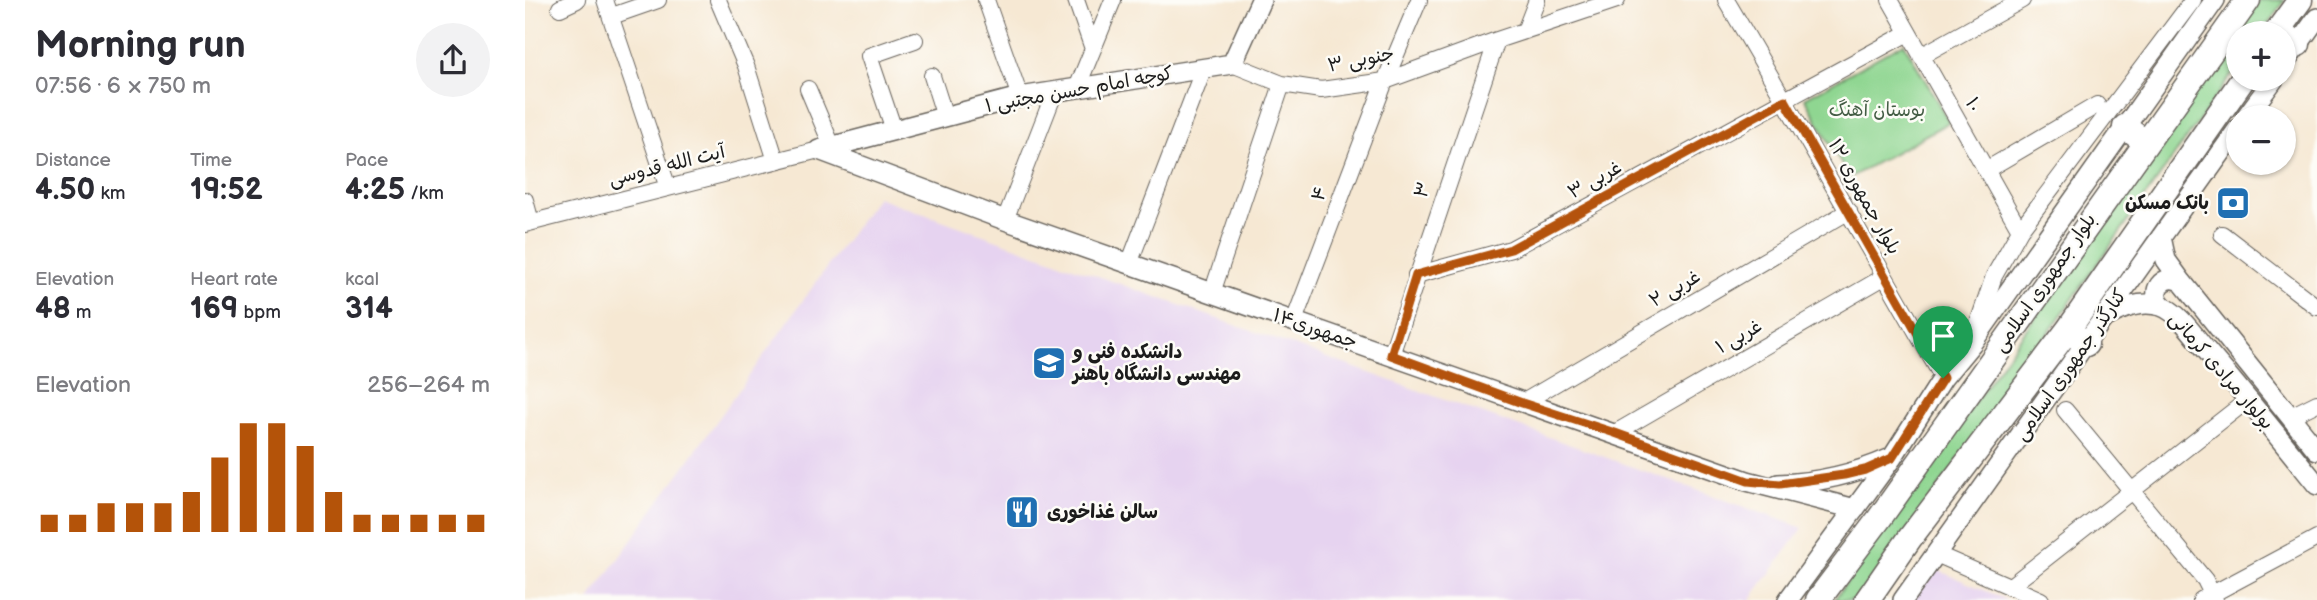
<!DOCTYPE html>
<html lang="en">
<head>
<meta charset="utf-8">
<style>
	body { margin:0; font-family:"Balsamiq Sans","Playpen Sans Arabic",sans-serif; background:#f2f2f3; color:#2b2b33; height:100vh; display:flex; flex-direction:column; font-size:26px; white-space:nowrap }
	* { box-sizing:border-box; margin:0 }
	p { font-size:23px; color:#7c7c81 }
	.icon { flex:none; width:38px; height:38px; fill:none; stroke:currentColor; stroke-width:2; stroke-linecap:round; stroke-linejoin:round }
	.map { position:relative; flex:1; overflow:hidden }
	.sheet { display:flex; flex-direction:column; background:#fff; width:525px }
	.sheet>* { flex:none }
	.buttons { position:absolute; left:1701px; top:21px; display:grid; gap:14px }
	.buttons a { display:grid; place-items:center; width:70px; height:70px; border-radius:50%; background:#fff; box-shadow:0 2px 5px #0004; font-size:35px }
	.pin { position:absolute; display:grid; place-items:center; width:60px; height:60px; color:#fff; margin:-72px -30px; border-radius:50% 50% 50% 0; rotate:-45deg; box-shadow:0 0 7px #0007 }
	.pin .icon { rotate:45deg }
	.round { display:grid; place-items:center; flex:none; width:74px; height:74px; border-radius:37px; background:#f2f2f3 }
	.headline { display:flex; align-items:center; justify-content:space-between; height:119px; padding:0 35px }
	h1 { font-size:38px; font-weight:600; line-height:52px }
	.stats { display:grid; grid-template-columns:repeat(3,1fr); gap:10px; height:119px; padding:7px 35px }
	.stats div { display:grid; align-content:center }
	.stats b { font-size:30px; font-weight:600 }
	.stats small { font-size:19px; font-weight:400 }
	.stats p { font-size:19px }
	.chart { height:196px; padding:14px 35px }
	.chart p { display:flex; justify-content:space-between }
	.chart svg { width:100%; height:126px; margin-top:7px; stroke:#b45309; stroke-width:6 }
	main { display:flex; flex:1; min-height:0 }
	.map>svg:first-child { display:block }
	.built { fill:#e6d3f0 }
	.green { fill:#8fd691; stroke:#567956; stroke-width:2 }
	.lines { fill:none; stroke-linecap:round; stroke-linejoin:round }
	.minor-casing { stroke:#68635c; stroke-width:18 }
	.tertiary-casing { stroke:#68635c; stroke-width:22 }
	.primary-casing { stroke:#68635c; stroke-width:27 }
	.minor { stroke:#fff; stroke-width:16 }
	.tertiary { stroke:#fff; stroke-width:19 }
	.primary { stroke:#fff; stroke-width:24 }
	.route-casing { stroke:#fff; stroke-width:14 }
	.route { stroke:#b45309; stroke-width:9 }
	.labels { text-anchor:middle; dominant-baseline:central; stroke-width:5; stroke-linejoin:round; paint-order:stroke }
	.street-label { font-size:19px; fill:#1c1c1c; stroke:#fdfcf7 }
	.park-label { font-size:19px; fill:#445d45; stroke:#fdfcf7 }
	.poi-label { font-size:19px; font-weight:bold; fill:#1c1c1c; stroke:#fdfcf7; text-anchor:start }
</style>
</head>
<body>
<main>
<section class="sheet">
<div class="headline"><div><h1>Morning run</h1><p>07:56 · 6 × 750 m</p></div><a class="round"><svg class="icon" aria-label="share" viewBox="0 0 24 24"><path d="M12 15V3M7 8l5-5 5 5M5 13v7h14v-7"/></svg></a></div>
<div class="stats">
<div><p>Distance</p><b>4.50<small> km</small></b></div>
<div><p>Time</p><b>19:52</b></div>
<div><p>Pace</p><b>4:25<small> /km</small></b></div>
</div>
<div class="stats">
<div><p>Elevation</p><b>48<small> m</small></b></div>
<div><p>Heart rate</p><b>169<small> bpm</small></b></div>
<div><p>kcal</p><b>314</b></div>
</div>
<div class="chart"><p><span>Elevation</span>256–264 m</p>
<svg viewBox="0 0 160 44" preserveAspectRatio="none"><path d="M5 44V38M15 44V38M25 44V34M35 44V34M45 44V34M55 44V30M65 44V18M75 44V6M85 44V6M95 44V14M105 44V30M115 44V38M125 44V38M135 44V38M145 44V38M155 44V38"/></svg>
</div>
</section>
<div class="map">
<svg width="1792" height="600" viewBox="0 0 1792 600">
	<rect width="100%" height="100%" fill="#fdfcf7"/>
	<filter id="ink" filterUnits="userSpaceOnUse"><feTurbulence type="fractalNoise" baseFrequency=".0143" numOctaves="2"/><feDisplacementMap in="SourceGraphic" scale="14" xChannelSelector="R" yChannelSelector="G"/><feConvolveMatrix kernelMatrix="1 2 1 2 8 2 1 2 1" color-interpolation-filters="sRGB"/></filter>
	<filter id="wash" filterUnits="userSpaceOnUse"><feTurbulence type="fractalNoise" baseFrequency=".00686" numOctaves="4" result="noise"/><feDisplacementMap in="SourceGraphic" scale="28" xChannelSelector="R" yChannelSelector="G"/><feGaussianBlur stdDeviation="1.57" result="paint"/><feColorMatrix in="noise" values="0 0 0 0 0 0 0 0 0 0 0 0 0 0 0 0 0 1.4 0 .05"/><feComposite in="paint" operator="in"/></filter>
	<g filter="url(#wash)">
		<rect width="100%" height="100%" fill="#f6e8d3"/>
		<path class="built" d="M352 197 1278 528 1225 600H64Z
			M1408 568 1482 600H1385Z"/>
		<path class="green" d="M1735 0H1760L1737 33H1713V66L1334 600H1309Z
			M1379 43 1424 122 1324 178 1280 98Z"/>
	</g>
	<g filter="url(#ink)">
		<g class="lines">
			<g class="minor-casing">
				<path id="minor" d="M80 0 143 188
					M193 0 221 66 251 161
					M461 0 495 97
					M551 0 568 49
					M1201 0C1275 125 1345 252 1418 378
					M1365 0 1495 230
					M35 8 52 0
					M87 16 133 0
					M1000 31 1012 0
					M1396 56 1497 0
					M707 64 757 84 796 90 860 81 972 40 1092 0
					M407 76 420 117
					M552 88 588 0
					M283 89 307 146
					M369 130 344 56 390 40
					M1461 170 1572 105
					M0 200 6 222
					M480 220 530 91
					M0 224 294 150
					M1697 234 1792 307
					M604 264 679 68
					M891 275 986 249 1383 33
					M687 293 757 84
					M769 321 860 81 894 0
					M1450 332 1469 276 1495 230 1668 0
					M866 355 972 40
					M997 403 1324 211
					M1540 410 1680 580 1690 600
					M1766 416 1792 403
					M1090 433 1359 277
					M1411 554 1516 600
					M1484 587 1724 399
					M1676 600 1792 538"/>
			</g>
			<g class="tertiary-casing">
				<path id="tertiary" d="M1759 64 1792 18
					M1721 117 1749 79
					M294 150 480 220 1222 481 1330 509
					M294 150 495 97 707 64 736 0
					M1636 237 1641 260 1657 282 1792 450
					M1639 307C1622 293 1638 271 1657 282
					M1580 318C1598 308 1615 300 1636 306 1655 313 1670 337 1682 351 1720 395 1756 440 1792 485
					M1253 484C1292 483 1330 474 1366 458
					M1263 600 1367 458 1418 378 1447 343 1690 0
					M1378 600 1713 129"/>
			</g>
			<g class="primary-casing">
				<path id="primary" d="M1751 33 1775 0
					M1759 35 1773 44
					M1600 127 1620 142
					M1543 330 1561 344
					M1293 600 1354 519 1723 0
					M1342 600 1385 538 1543 330 1718 79"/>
			</g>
			<use href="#minor" class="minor"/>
			<use href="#tertiary" class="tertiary"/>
			<use href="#primary" class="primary"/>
		</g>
	</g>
	<g class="lines" filter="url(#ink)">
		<g class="route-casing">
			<path id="route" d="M1260 100 1418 378 1367 458 1340 470 1319 475 1255 484 1223 481 1090 433 997 403 866 355 891 275 986 249Z"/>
		</g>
		<use href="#route" class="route"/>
	</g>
	<defs>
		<g id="bank-square" transform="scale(1.75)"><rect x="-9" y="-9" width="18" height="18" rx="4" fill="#1f6fb2" stroke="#fdfcf7"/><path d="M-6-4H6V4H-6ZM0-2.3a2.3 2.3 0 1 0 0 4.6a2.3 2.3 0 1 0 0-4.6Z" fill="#fff"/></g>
		<g id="university-square" transform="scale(1.75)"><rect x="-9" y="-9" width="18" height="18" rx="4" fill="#1f6fb2" stroke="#fdfcf7"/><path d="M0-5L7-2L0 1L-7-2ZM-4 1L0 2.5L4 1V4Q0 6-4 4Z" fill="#fff"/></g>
		<g id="restaurant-square" transform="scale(1.75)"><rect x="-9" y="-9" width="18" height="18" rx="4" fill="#1f6fb2" stroke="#fdfcf7"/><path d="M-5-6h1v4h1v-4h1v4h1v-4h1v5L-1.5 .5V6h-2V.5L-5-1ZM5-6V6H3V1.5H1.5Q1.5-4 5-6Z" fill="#fff"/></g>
	</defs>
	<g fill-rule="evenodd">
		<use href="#bank-square" x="1708" y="203"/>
		<use href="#university-square" x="524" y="363"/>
		<use href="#restaurant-square" x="497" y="512"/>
	</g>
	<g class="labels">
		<g class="street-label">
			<text transform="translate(836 60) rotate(-11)">۳ جنوبی</text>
			<text transform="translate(554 90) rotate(-10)">کوچه امام حسن مجتبی ۱</text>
			<text transform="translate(1448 105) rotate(60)">۱۰</text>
			<text transform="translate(142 166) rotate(-14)">آیت الله قدوسی</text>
			<text transform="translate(1070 180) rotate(-29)">۳ غربی</text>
			<text transform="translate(898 190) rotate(-71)">۳</text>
			<text transform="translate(795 194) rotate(-69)">۴</text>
			<text transform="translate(1339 197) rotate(61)">بلوار جمهوری ۱۲</text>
			<text transform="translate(1520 283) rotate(-55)">بلوار جمهوری اسلامی</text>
			<text transform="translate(1150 289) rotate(-30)">۲ غربی</text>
			<text transform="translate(790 329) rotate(19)">جمهوری۱۴</text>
			<text transform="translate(1214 337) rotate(-30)">۱ غربی</text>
			<text transform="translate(1546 365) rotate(-55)">کنارگذر جمهوری اسلامی</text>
			<text transform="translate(1696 371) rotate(49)">بولوار مرادی کرمانی</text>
		</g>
		<g class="park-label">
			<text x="1352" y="110">بوستان آهنگ</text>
		</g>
		<g class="poi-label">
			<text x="1684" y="203" text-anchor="end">بانک مسکن</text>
			<text x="548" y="352">دانشکده فنی و<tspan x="548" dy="22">مهندسی دانشگاه باهنر</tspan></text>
			<text x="522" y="512">سالن غذاخوری</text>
		</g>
	</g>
</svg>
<div class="buttons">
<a>+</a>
<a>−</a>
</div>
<div class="pin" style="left:1418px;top:378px;background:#1e9e55"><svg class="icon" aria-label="arrive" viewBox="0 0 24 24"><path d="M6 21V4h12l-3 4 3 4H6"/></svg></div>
</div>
</main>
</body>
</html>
